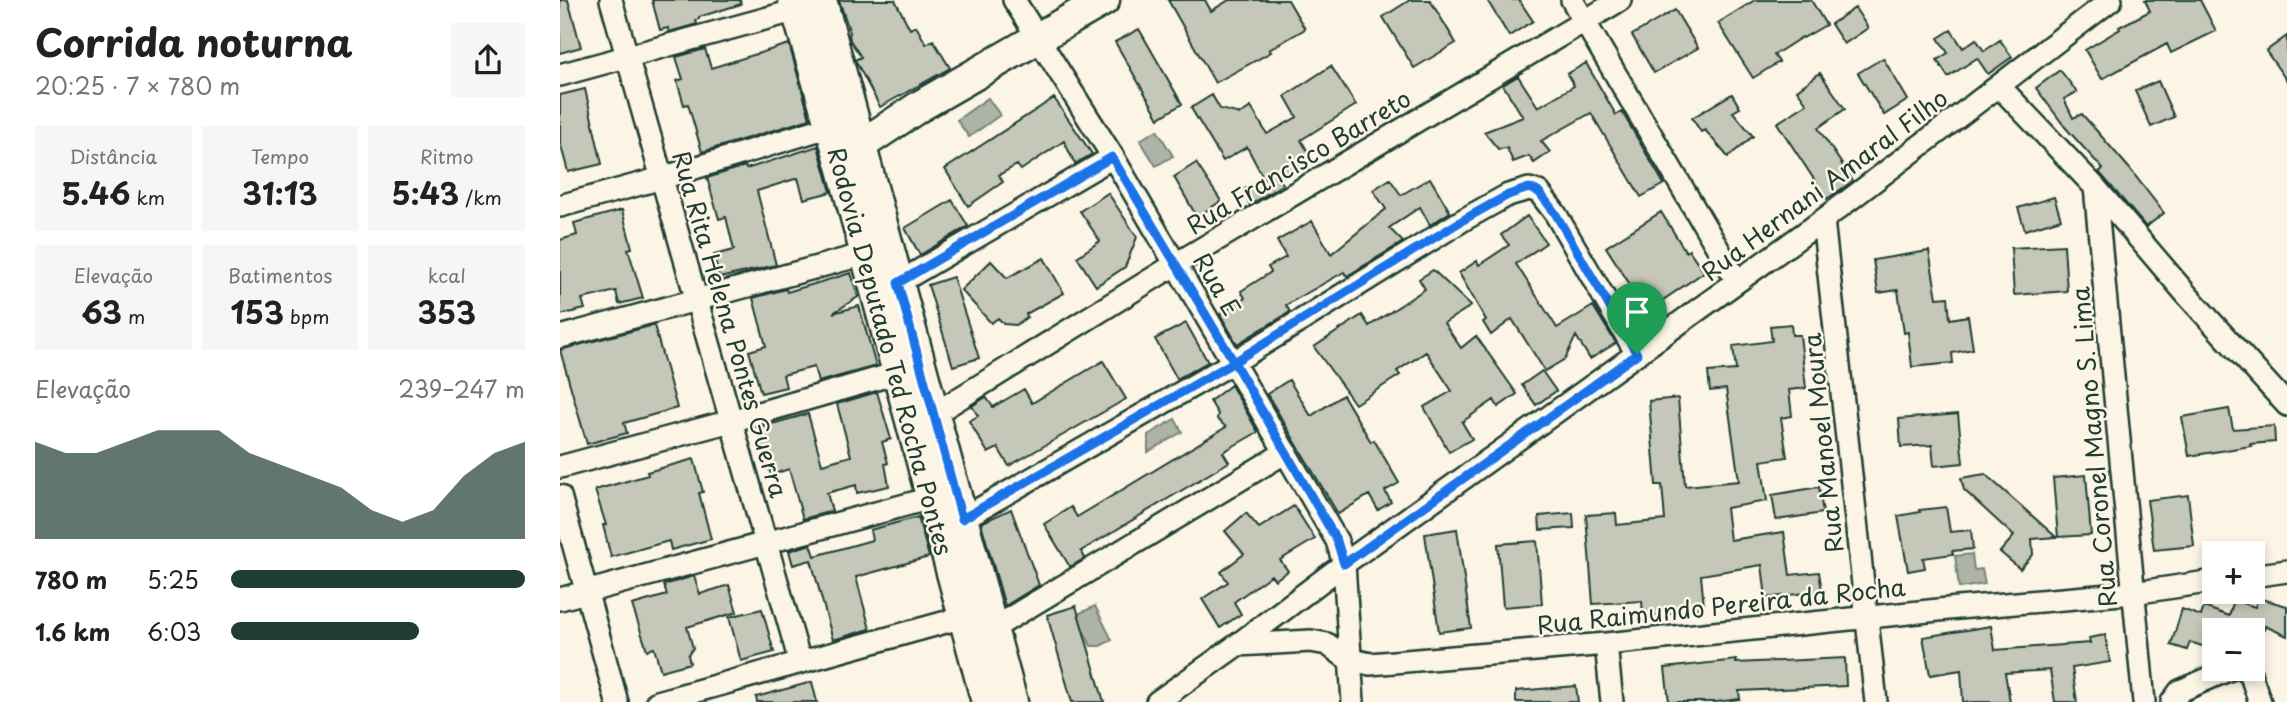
<!DOCTYPE html>
<html lang="pt">
<head>
<meta charset="utf-8">
<style>
	body { margin:0; font-family:"Playpen Sans",sans-serif; background:#f6f6f6; color:#202124; height:100vh; display:flex; flex-direction:column; font-size:26px; white-space:nowrap }
	* { box-sizing:border-box; margin:0 }
	p { font-size:23px; color:#757577 }
	.icon { flex:none; width:38px; height:38px; fill:none; stroke:currentColor; stroke-width:2; stroke-linecap:round; stroke-linejoin:round }
	.map { position:relative; flex:1; overflow:hidden }
	.panel { display:flex; flex-direction:column; background:#fff; width:560px }
	.panel>* { flex:none }
	.tools { position:absolute; left:1642px; top:541px; display:grid; gap:14px }
	.tools a { display:grid; place-items:center; width:63px; height:63px; border-radius:0px; background:#fff; box-shadow:0 4px 10px #0003; font-size:35px }
	.pin { position:absolute; display:grid; place-items:center; width:60px; height:60px; color:#fff; margin:-72px -30px; border-radius:50% 50% 50% 0; rotate:-45deg; box-shadow:0 0 7px #0007 }
	.pin .icon { rotate:45deg }
	.round { display:grid; place-items:center; flex:none; width:74px; height:74px; border-radius:0px; background:#f6f6f6 }
	.overview { display:flex; align-items:center; justify-content:space-between; height:119px; padding:0 35px }
	h1 { font-size:38px; font-weight:700; line-height:52px }
	.stats { display:grid; grid-template-columns:repeat(3,1fr); gap:10px; height:119px; padding:7px 35px }
	.stats div { display:grid; align-content:center; border-radius:0px; background:#f6f6f6; text-align:center }
	.stats b { font-size:30px; font-weight:700 }
	.stats small { font-size:19px; font-weight:400 }
	.stats p { font-size:19px }
	.chart { height:196px; padding:14px 35px }
	.chart p { display:flex; justify-content:space-between }
	.chart svg { width:100%; height:126px; margin-top:7px; fill:#1f3d34; opacity:.7 }
	ul { padding:0 35px; list-style:none; font-size:23px }
	li { display:grid; grid-template-columns:112px 84px 1fr; align-items:center; height:52px }
	li i { height:18px; border-radius:9px; background:#1f3d34 }
	main { display:flex; flex:1; min-height:0 }
	.map>svg:first-child { display:block }
	.water { fill:#aeb3a7; stroke:#758479; stroke-width:2 }
	.building { fill:#c5c7b9; stroke:#1f3d34; stroke-width:2 }
	.lines { fill:none; stroke-linecap:round; stroke-linejoin:round }
	.street-casing { stroke:#1f3d34; stroke-width:26 }
	.secondary-casing { stroke:#1f3d34; stroke-width:35 }
	.street { stroke:#fcf5e5; stroke-width:21 }
	.secondary { stroke:#fcf5e5; stroke-width:30 }
	.route-casing { stroke:#fff; stroke-width:14 }
	.route { stroke:#1a73e8; stroke-width:9 }
	.labels { text-anchor:middle; dominant-baseline:central; stroke-width:5; stroke-linejoin:round; paint-order:stroke }
	.street-label { font-size:24px; fill:#1f3d34; stroke:#fcf5e5 }
</style>
</head>
<body>
<main>
<section class="panel">
<div class="overview"><div><h1>Corrida noturna</h1><p>20:25 · 7 × 780 m</p></div><a class="round"><svg class="icon" aria-label="share" viewBox="0 0 24 24"><path d="M12 15V3M7 8l5-5 5 5M5 13v7h14v-7"/></svg></a></div>
<div class="stats">
<div><p>Distância</p><b>5.46<small> km</small></b></div>
<div><p>Tempo</p><b>31:13</b></div>
<div><p>Ritmo</p><b>5:43<small> /km</small></b></div>
</div>
<div class="stats">
<div><p>Elevação</p><b>63<small> m</small></b></div>
<div><p>Batimentos</p><b>153<small> bpm</small></b></div>
<div><p>kcal</p><b>353</b></div>
</div>
<div class="chart"><p><span>Elevação</span>239–247 m</p>
<svg viewBox="0 0 160 44" preserveAspectRatio="none"><path d="M0 44V10L10 14L20 14L30 10L40 6L50 6L60 6L70 14L80 18L90 22L100 26L110 34L120 38L130 34L140 22L150 14L160 10V44z"/></svg>
</div>
<ul>
<li><b>780 m</b>5:25<i style="width:100%"></i></li>
<li><b>1.6 km</b>6:03<i style="width:64%"></i></li>
</ul>
</section>
<div class="map">
<svg width="1727" height="702" viewBox="0 0 1727 702">
	<rect width="100%" height="100%" fill="#fcf5e5"/>
	<filter id="ink" filterUnits="userSpaceOnUse"><feTurbulence type="fractalNoise" baseFrequency=".0143" numOctaves="2"/><feDisplacementMap in="SourceGraphic" scale="14" xChannelSelector="R" yChannelSelector="G"/><feConvolveMatrix kernelMatrix="1 2 1 2 8 2 1 2 1" color-interpolation-filters="sRGB"/></filter>
	<g filter="url(#ink)">
		<path class="water" d="M428 98 440 115 409 137 397 120Z
			M597 130 613 156 596 166 580 140Z
			M615 419 622 432 588 452V435Z
			M1412 554 1414 570 1422 569 1425 584 1399 588 1395 556Z
			M535 606 552 640 540 646H531L516 615Z"/>
		<path class="building" d="M0 0H8L21 47 0 53Z
			M92 0H180L181 4 139 17V19L136 20 137 24 109 32 108 28 100 30Z
			M279 0H335L350 29 356 26 366 44 373 40 390 68 320 107 295 60 301 57 290 40 289 35 290 33Z
			M608 0H645L651 11 669 0H728L745 29 709 50 711 52 655 83Z
			M850 0H870L896 43 854 68 823 17Z
			M927 0H959L973 21 949 36Z
			M1195 0H1251L1266 25 1243 38 1242 37 1214 55 1219 62 1193 78 1158 23Z
			M1585 0H1640L1656 31 1611 53 1607 44 1542 79 1525 50 1560 29 1559 27 1590 11Z
			M1295 8 1308 28 1284 44 1271 24Z
			M1115 10 1138 48 1094 73 1072 35Z
			M579 29 622 104 599 118 555 42Z
			M1391 30 1403 48 1416 39 1424 51 1440 40 1452 57 1428 74 1417 58 1388 77 1377 60 1388 53 1378 38Z
			M1727 36V81L1706 51Z
			M229 44 250 119 142 152 128 104 124 105 117 81 123 79 116 57 145 49 151 68Z
			M1323 58 1348 100 1324 115 1298 73Z
			M1026 63 1056 115 1062 112 1104 184 1081 197 1031 113 981 141 990 152 974 163 969 156 953 162 947 148 938 149 924 132 963 117 943 85 958 76 978 107 1014 86 1007 74Z
			M771 66 796 105 741 140 752 159 719 178 723 184 690 205 683 190 704 179 687 147 663 161 631 108 652 95 660 109 680 114 691 107 707 134 737 117 725 96Z
			M1500 70 1517 92 1504 99 1513 118 1522 114 1569 168 1604 213 1586 227 1539 172 1543 169 1505 127 1476 88Z
			M1260 73 1285 109 1258 128 1293 181 1267 199 1217 123 1247 104 1237 90Z
			M1598 81 1614 117 1591 127 1575 91Z
			M25 89 42 164 8 172 0 142V95Z
			M1172 94 1180 108 1173 112 1193 136 1168 157 1145 130 1141 132 1132 118Z
			M494 98 532 154 515 164 504 141 461 170 457 165 439 175 443 182 408 206 385 169Z
			M258 146 271 192 244 199 238 178 197 191 216 265 159 278 154 255 174 250 166 217 159 219 147 178 185 166 186 169Z
			M636 163 661 201 637 217 614 177Z
			M870 178 890 212 870 225 860 207 829 228 843 242 787 276 784 272 726 305 730 312 677 344 660 314 685 298 681 291 711 272 708 267 726 257 717 241 752 221 771 254 826 209 813 190 830 179 841 195Z
			M548 193 577 237 565 267 536 286 517 257 540 241 520 211Z
			M1494 197 1501 219 1465 230 1458 208Z
			M392 200 408 226 360 255 345 228Z
			M62 210 72 248 68 249 83 298 59 304 56 291 22 299 25 309 0 315V240L17 235 14 223Z
			M1101 212 1126 252 1129 250 1144 272 1087 311 1046 247Z
			M967 216 986 243 956 264 997 328 1033 306 1056 343 1030 359 1016 336 1005 359 985 371 952 319 931 335 923 322 926 320 899 273 917 261 919 265 949 245 941 235Z
			M1504 245 1507 291 1454 295 1451 248Z
			M1369 251 1377 298 1388 297 1390 319 1408 316 1413 349 1392 353 1393 363 1352 367 1348 332 1344 333 1338 290 1318 293 1313 260Z
			M484 258 504 293 466 314 467 317 456 325 444 324 438 318 431 323 401 290 431 261 447 278Z
			M873 270 911 306 884 323 901 348 916 336 957 394 938 407 934 400 902 422 912 439 889 452 864 407 892 391 866 352 837 371 840 375 795 404 754 347 802 315 809 326 865 289 859 279Z
			M291 273 298 297 273 313 299 306 316 366 258 382 254 367 223 375 226 387 201 393 189 351 206 346 193 298 226 289 227 292Z
			M393 277 419 358 393 366 368 285Z
			M626 323 648 362 617 379 595 339Z
			M1231 324 1232 335H1240L1246 388 1229 390 1232 416 1221 418 1227 457 1201 461 1207 501 1166 508 1170 540 1224 532 1230 575 1259 572 1262 591 1206 598 1202 565 1141 575 1144 607 1110 611V614L1083 617 1082 601 1033 604 1026 515 1056 513 1057 525 1105 520 1102 485H1096L1089 401 1118 398 1125 486 1179 481 1166 389 1150 391 1148 372 1176 370 1173 346 1212 341 1210 326Z
			M94 325 117 408 64 423 67 433 27 444 0 350Z
			M543 361 566 399 449 466 438 448 428 453 409 421 418 416 412 406 426 397 433 407 464 389 472 403Z
			M982 371 996 391 976 405 962 385Z
			M729 380 751 416 783 395 811 442 814 440 839 483 825 491 831 502 818 510 809 495 778 514 707 394Z
			M671 385 698 432 663 452 669 462 521 551 525 558 510 567 484 524 511 507 517 517 666 427 657 419 658 414 650 401Z
			M317 392 331 439 322 442 328 463 325 464 329 486 297 493 296 485 267 493 272 511 243 519 229 469 211 475 197 428 248 414 262 464 291 456 277 404Z
			M1669 409 1673 429 1714 426 1715 442 1690 444 1691 446 1629 456 1622 417Z
			M1398 414 1403 463 1374 466 1372 445 1341 447 1339 419Z
			M134 459 143 492 139 493 151 539 111 550 109 541 51 557 43 525H46L35 490 88 475 87 472Z
			M1425 474 1496 537 1472 539 1473 555 1460 569 1440 552 1454 536 1404 490 1401 478Z
			M1526 475 1531 535 1498 537 1493 478Z
			M1259 487 1263 513 1216 520 1212 495Z
			M1628 495 1634 546 1594 550 1587 500Z
			M734 506 755 539 720 560 728 571 715 580 711 575 674 602 681 614 660 628 642 599 668 582 661 572 684 554 665 531 686 513 699 528Z
			M1386 507 1390 532 1411 530 1413 549 1392 551 1393 554 1363 558 1365 568 1348 571 1338 516 1360 512 1359 510Z
			M451 509 479 585 445 606 421 523Z
			M1013 513 1014 528 980 530 979 516Z
			M358 517 369 557 296 577 310 629 273 640 251 560 233 565 229 551 251 544 255 556 312 540 310 530Z
			M897 529 911 628 879 632 865 534Z
			M977 541 982 604 943 607 938 544Z
			M134 576 140 594 169 585 177 612 127 627 133 648 128 655 130 663 101 671 94 648 87 650 72 605 107 595 104 585Z
			M1698 598 1727 606V636L1705 626 1704 630H1654L1648 648 1630 642 1627 650 1611 645 1622 609 1641 616 1644 607 1669 616 1674 600 1695 607Z
			M516 606 544 702H512L487 615Z
			M202 609 214 652 181 661 169 617Z
			M1431 626 1435 650 1530 643 1529 638 1545 635 1550 662 1512 668 1517 702H1495L1490 670 1445 673 1450 702H1403L1401 670 1370 675 1363 637Z
			M1285 658 1286 686 1179 691 1180 699 1156 702H1109L1105 668 1176 660V663Z
			M252 682 257 702H197L196 697Z
			M1016 686 1018 702H956V691Z"/>
		<g class="lines">
			<g class="street-casing">
				<path id="street" d="M51 0 240 662
					M454 0 553 157 777 541 784 564 793 702
					M1012 0 1177 281
					M0 75 237 10
					M1439 86 1535 187 1627 295 1727 405
					M1535 187 1584 702
					M0 206 102 178 271 126
					M1263 220 1316 702
					M338 283 553 157
					M0 337 305 254
					M374 414 616 264 1060 0
					M0 467 171 421 337 373
					M0 496 57 702
					M402 519 674 362 903 220 948 195 969 189 979 192 995 213 1077 354
					M1692 576 1727 571
					M0 599 371 498
					M432 629 726 452
					M1046 644 1052 702
					M677 645 751 641 767 644 788 659 810 664 1046 644 1398 608 1573 593 1654 581
					M1682 668 1690 673 1700 702
					M97 702 404 617
					M597 702 677 645 784 564 1263 220 1551 0
					M1612 702 1620 691 1668 670 1675 668"/>
			</g>
			<g class="secondary-casing">
				<path id="secondary" d="M234 0 280 158 427 702
					M261 0 452 702
					M286 155 360 106 544 0"/>
			</g>
			<use href="#street" class="street"/>
			<use href="#secondary" class="secondary"/>
		</g>
	</g>
	<g class="lines" filter="url(#ink)">
		<g class="route-casing">
			<path id="route" d="M1077 354 995 213 979 192 969 188 948 195 903 220 674 362 552 157 338 283 402 519 674 362 777 541 784 564 1077 354"/>
		</g>
		<use href="#route" class="route"/>
	</g>
	<g class="labels">
		<g class="street-label">
			<text transform="translate(738 161) rotate(-31)">Rua Francisco Barreto</text>
			<text transform="translate(1264 184) rotate(-37)">Rua Hernani Amaral Filho</text>
			<text transform="translate(658 284) rotate(60)">Rua E</text>
			<text transform="translate(171 324) rotate(74)">Rua Rita Helena Pontes Guerra</text>
			<text transform="translate(331 351) rotate(75)">Rodovia Deputado Ted Rocha Pontes</text>
			<text transform="translate(1262 443) rotate(-96)">Rua Manoel Moura</text>
			<text transform="translate(1533 447) rotate(-95)">Rua Coronel Magno S. Lima</text>
			<text transform="translate(1161 605) rotate(-6)">Rua Raimundo Pereira da Rocha</text>
		</g>
	</g>
</svg>
<div class="tools">
<a>+</a>
<a>−</a>
</div>
<div class="pin" style="left:1077px;top:354px;background:#1e9e55"><svg class="icon" aria-label="arrive" viewBox="0 0 24 24"><path d="M6 21V4h12l-3 4 3 4H6"/></svg></div>
</div>
</main>
</body>
</html>
